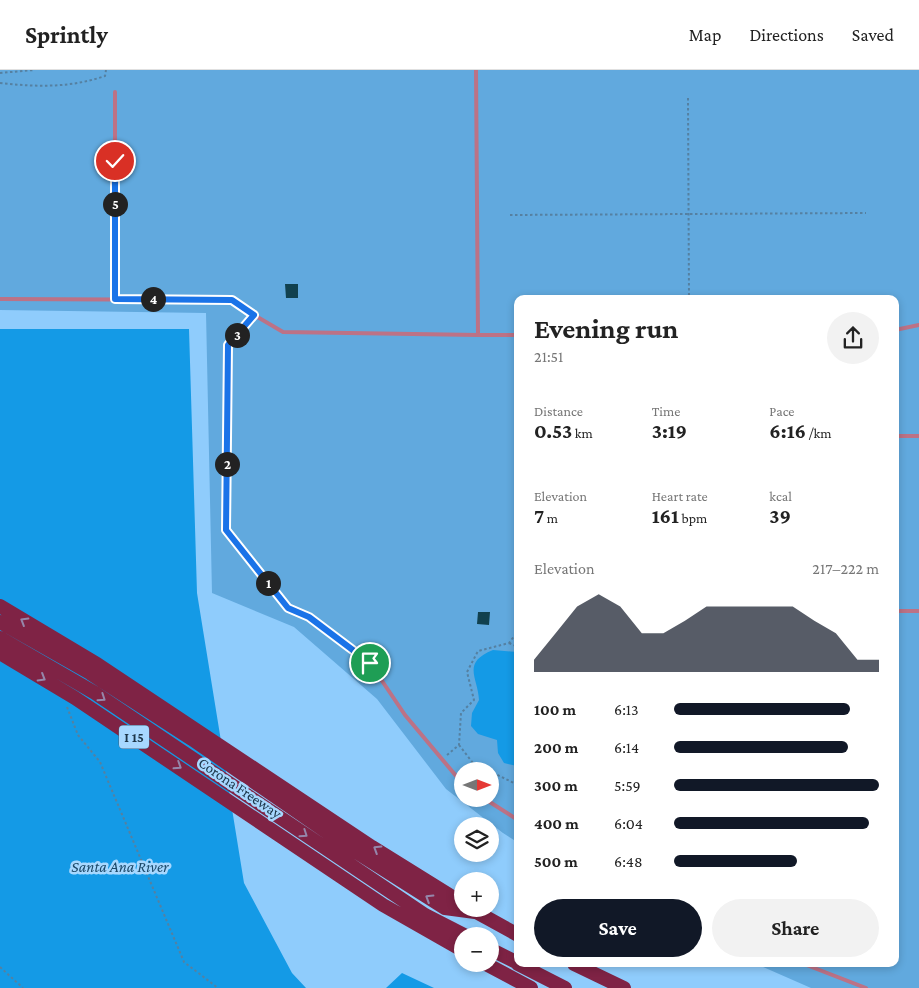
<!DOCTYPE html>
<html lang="en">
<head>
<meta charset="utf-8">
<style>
	body { margin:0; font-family:"Crimson Pro",serif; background:#f2f2f2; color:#222; height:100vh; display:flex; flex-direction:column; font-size:19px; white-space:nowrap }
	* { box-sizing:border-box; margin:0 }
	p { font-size:16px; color:#767676 }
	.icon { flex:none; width:28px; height:28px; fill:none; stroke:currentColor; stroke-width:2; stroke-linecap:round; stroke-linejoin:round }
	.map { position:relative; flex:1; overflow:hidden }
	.details { position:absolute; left:514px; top:225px; width:385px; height:672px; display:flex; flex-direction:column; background:#fff; border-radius:10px; box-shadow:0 2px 8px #0003 }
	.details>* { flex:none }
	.needle { width:32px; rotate:90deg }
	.tools { position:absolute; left:454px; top:692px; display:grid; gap:10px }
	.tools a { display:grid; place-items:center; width:45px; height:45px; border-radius:50%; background:#fff; box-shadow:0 2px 8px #0003; font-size:25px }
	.pin { position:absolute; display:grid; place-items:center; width:42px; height:42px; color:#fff; margin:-21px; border:2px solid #fff; border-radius:50%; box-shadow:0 1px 5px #0007 }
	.km { position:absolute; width:25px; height:25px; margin:-12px; border-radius:50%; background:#222; color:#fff; font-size:14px; line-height:25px; text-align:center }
	.round { display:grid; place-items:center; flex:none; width:52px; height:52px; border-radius:26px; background:#f2f2f2 }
	.head { display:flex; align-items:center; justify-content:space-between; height:85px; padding:0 20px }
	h1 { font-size:28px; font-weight:700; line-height:38px }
	.stats { display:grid; grid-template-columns:repeat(3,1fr); gap:8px; height:85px; padding:5px 20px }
	.stats div { display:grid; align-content:center }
	.stats b { font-size:21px; font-weight:700 }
	.stats small { font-size:14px; font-weight:400 }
	.stats p { font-size:14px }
	.chart { height:140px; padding:10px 20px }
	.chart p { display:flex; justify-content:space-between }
	.chart svg { width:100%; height:90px; margin-top:5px; fill:#111827; opacity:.7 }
	.button { display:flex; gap:10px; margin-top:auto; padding:10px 20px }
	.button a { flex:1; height:58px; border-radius:30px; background:#111827; color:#fff; font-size:20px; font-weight:700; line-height:58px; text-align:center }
	.button a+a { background:#f2f2f2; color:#222 }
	ul { padding:0 20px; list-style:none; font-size:16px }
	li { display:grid; grid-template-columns:80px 60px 1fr; align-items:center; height:38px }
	li i { height:12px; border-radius:6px; background:#111827 }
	header { display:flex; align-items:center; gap:30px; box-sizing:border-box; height:70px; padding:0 25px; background:#fff; border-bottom:1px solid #e0e0e0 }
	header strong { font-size:24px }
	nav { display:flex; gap:28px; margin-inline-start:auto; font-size:18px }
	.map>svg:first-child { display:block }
	.green { fill:#61a9de; fill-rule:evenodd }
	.water { fill:#149ae6 }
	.building { fill:#11414f }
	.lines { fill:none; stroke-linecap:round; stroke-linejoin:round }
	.path { stroke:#5580a1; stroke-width:2; stroke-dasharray:2.5 2.5; stroke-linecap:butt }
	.service { stroke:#bc7286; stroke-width:4 }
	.motorway { stroke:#7f2345; stroke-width:14 }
	.oneway { stroke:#9587ab }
	.route-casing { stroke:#fff; stroke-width:10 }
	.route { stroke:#1a73e8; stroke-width:6 }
	.labels { text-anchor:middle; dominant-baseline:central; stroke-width:5; stroke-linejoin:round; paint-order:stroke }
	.shield { fill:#a7d8ff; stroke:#466780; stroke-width:1 }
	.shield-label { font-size:14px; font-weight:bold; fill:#1c3649 }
	.street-label { font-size:15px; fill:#1c3649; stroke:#a7d8ff }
	.water-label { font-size:16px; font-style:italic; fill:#1c4969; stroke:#a7d8ff }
</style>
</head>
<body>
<header>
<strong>Sprintly</strong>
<nav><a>Map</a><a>Directions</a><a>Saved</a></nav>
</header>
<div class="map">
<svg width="919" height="918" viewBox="0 0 919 918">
	<rect width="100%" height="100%" fill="#8fccfc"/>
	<path class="green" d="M0 0H919V918H811L756 894H895V229H518L517 772 503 763 446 719 377 629 294 557 212 523 206 243 0 240ZM462 701H490V729H462Z"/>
	<path class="water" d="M0 259H189L197 523 244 813 292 903 306 918H0Z
		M493 580 517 582V696L504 693 498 683 497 670 478 664 471 656 472 643 479 630C478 607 461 593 493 580Z
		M402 903 434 918H386Z"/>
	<path class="building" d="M285 214H298V228H286Z
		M478 542H490L489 555 477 554Z"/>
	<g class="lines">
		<path class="path" d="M0 3 34 0
			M0 13C36 17 70 18 105 6L106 0
			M688 28 689 229
			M510 145 866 143
			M509 573 518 577
			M67 637 78 665 100 692 184 892 218 918
			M459 675 473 693 518 715
			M447 685 459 675 461 643 474 630 467 602 478 581 509 573 518 561
			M0 897 23 918"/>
		<path class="service" d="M476 0 478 265H518
			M115 22V229
			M0 229 232 230 254 245
			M895 260 919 255
			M895 366H919
			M895 441 896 541H919
			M462 713 405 645 370 593 309 547 288 538 226 460 228 275 254 245 283 262 478 265
			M485 729 518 750
			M804 894 866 918"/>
		<path class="motorway" d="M0 536 97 594 372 777 462 833
			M0 552 90 603 192 669 347 776 445 838 475 842
			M0 568 95 623 425 845 466 866
			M0 583 75 628 383 835 462 880
			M471 839 518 865
			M490 879 518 893
			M486 894 531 918
			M518 894 565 918
			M574 894 624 918"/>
	</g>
	<defs><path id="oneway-chevron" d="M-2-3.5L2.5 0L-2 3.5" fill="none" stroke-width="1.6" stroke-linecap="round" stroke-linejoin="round" transform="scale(1.25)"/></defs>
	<g class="oneway">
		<use href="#oneway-chevron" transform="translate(24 551) rotate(-149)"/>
		<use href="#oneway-chevron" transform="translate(42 608) rotate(31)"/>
		<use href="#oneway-chevron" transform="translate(102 628) rotate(34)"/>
		<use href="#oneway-chevron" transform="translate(178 696) rotate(33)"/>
		<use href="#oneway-chevron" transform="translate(304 764) rotate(34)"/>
		<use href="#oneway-chevron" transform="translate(377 779) rotate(-148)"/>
		<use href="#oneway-chevron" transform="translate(429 828) rotate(-148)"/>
	</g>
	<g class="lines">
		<g class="route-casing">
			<path id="route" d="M115 91V229L232 230 254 245 228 275 226 460 288 538 309 547 370 593"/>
		</g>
		<use href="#route" class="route"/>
	</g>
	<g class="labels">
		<rect class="shield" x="119" y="655.5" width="30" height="23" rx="4"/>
		<g class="shield-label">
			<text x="134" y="667">I 15</text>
		</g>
		<g class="street-label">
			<text transform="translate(240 718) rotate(34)">Corona Freeway</text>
		</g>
		<g class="water-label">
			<text x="120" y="796">Santa Ana River</text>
		</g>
	</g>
</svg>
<div class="tools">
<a><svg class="needle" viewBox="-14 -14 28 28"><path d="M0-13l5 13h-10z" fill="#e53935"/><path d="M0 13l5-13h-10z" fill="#767676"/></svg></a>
<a><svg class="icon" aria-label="layers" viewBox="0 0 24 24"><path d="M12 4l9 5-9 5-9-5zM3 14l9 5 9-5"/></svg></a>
<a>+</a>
<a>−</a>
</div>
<div class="pin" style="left:370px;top:593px;background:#1e9e55"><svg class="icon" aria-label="arrive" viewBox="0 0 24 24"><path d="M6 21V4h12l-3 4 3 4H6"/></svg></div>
<div class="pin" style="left:115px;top:91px;background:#d93025"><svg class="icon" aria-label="check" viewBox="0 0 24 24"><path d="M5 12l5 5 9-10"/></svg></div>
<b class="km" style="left:268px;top:513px">1</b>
<b class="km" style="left:227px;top:394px">2</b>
<b class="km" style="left:237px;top:265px">3</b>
<b class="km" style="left:153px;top:229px">4</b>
<b class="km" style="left:115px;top:134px">5</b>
<section class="details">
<div class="head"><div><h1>Evening run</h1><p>21:51</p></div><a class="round"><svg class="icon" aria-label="share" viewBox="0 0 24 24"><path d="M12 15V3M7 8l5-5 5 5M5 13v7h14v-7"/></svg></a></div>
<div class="stats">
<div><p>Distance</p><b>0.53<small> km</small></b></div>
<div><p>Time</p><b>3:19</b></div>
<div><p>Pace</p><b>6:16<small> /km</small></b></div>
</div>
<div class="stats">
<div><p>Elevation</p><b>7<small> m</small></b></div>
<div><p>Heart rate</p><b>161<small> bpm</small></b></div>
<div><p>kcal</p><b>39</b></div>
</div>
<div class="chart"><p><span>Elevation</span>217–222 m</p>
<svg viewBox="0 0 160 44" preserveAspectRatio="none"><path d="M0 44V38L10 25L20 12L30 6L40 12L50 25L60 25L70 19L80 12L90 12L100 12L110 12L120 12L130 19L140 25L150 38L160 38V44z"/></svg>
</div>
<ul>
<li><b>100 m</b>6:13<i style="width:86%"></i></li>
<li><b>200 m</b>6:14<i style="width:85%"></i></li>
<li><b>300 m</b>5:59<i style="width:100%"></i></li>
<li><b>400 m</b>6:04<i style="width:95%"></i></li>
<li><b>500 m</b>6:48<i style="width:60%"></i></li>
</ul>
<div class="button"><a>Save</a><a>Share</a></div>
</section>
</div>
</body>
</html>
